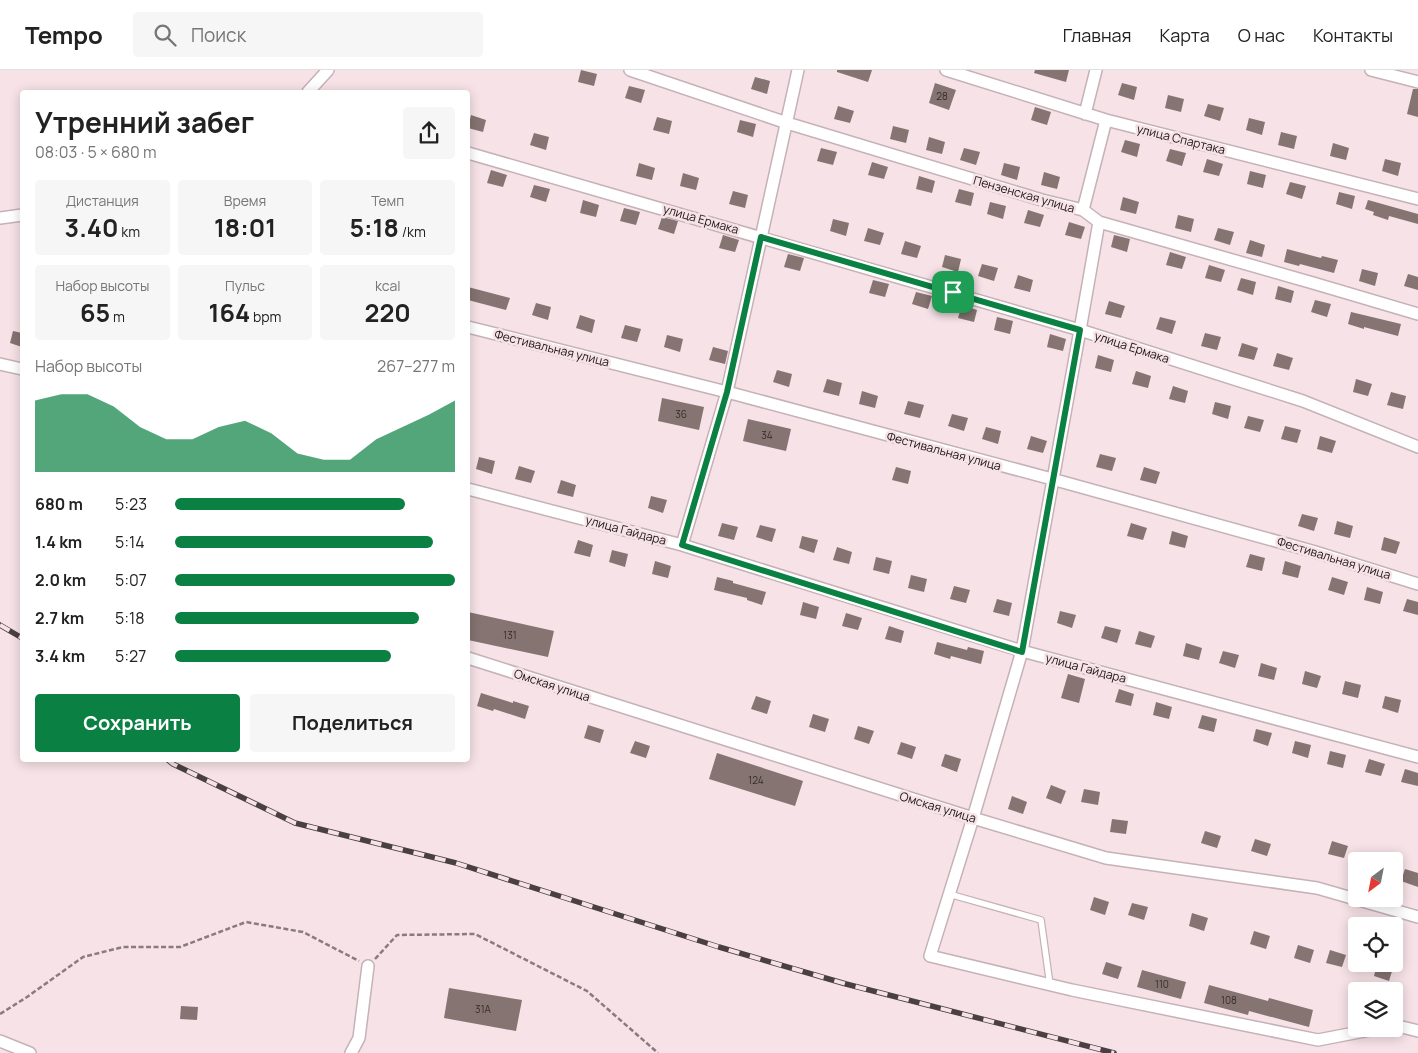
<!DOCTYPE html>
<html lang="ru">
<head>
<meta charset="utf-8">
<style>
	body { margin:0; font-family:Manrope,sans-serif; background:#f6f6f6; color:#222; height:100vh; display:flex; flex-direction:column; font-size:19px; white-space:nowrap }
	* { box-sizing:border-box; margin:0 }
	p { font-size:16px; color:#767676 }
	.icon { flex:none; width:28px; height:28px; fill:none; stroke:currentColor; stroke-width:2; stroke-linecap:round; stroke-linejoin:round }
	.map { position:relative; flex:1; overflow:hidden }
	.drawer { position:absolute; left:20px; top:20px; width:450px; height:672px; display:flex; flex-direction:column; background:#fff; border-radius:5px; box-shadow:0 2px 12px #0003 }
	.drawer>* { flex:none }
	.needle { width:32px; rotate:212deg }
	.controls { position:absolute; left:1348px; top:782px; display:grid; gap:10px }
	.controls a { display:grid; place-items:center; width:55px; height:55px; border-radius:5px; background:#fff; box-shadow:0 2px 12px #0003; font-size:25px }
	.pin { position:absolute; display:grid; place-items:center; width:42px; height:42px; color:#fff; margin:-21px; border-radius:10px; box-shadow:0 2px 8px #0006 }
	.round { display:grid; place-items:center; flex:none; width:52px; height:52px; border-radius:5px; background:#f6f6f6 }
	.headline { display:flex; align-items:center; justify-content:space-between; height:85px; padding:0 15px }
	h1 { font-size:28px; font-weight:700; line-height:38px }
	.metrics { display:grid; grid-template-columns:repeat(3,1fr); gap:8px; height:85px; padding:5px 15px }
	.metrics div { display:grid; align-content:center; border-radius:5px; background:#f6f6f6; text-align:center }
	.metrics b { font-size:25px; font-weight:700 }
	.metrics small { font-size:14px; font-weight:400 }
	.metrics p { font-size:14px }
	.chart { height:140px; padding:10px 15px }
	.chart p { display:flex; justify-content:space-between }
	.chart svg { width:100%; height:90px; margin-top:5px; fill:#0b8043; opacity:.7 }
	.cta { display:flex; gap:10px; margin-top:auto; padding:10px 15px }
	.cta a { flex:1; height:58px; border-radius:5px; background:#0b8043; color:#fff; font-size:20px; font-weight:700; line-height:58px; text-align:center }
	.cta a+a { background:#f6f6f6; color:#222 }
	ul { padding:0 15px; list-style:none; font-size:16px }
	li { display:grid; grid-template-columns:80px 60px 1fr; align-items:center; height:38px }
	li i { height:12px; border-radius:6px; background:#0b8043 }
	header { display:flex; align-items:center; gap:30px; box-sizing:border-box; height:70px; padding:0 25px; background:#fff; border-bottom:1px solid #e0e0e0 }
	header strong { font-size:24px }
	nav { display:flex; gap:28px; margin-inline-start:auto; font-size:18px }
	.search { width:350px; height:45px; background:#f6f6f6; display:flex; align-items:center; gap:12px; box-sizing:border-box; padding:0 18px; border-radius:5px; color:#767676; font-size:19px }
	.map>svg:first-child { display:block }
	.building { fill:#857471 }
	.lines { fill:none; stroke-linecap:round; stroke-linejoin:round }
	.lane-casing { stroke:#c5b2b7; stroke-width:8 }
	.street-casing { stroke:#c5b2b7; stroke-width:14 }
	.path { stroke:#897b7f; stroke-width:2.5; stroke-dasharray:5 2.5; stroke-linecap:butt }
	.lane { stroke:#fff; stroke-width:5.5 }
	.street { stroke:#fff; stroke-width:11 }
	.rail-casing { stroke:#4a4042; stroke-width:5.5 }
	.rail { stroke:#f6e2e7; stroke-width:4; stroke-dasharray:11; stroke-linecap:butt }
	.route-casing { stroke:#fff; stroke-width:10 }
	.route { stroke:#0b8043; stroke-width:6 }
	.labels { text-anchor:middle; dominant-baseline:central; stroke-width:5; stroke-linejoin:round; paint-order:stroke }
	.number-label { font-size:10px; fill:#362c2d }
	.street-label { font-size:12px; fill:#1b1416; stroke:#f6e2e7 }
</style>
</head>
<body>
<header>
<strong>Tempo</strong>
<div class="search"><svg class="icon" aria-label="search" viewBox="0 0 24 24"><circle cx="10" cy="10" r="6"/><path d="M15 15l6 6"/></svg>Поиск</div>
<nav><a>Главная</a><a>Карта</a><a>О нас</a><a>Контакты</a></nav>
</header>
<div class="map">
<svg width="1418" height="983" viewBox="0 0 1418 983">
	<rect width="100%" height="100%" fill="#f6e2e7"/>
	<path class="building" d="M581 0 597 4 594 16 578 12Z
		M837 0H872L868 12 837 2Z
		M1035 0H1069L1066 12 1034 3Z
		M755 7 770 11 767 24 751 19Z
		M935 13 956 20 949 40 929 33Z
		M1122 13 1137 17 1134 30 1118 25Z
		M629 16 645 20 641 33 625 28Z
		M1413 19H1418V47L1407 44Z
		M1168 25 1184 29 1181 42 1165 38Z
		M1208 34 1224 38 1220 51 1204 46Z
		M838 36 854 41 850 53 834 49Z
		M1035 37 1051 42 1047 55 1031 50Z
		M471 45 486 50 483 62 468 58Z
		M657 47 672 51 669 64 653 60Z
		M1249 48 1265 52 1262 65 1246 60Z
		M740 50 756 54 753 67 737 62Z
		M893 56 909 60 906 73 890 69Z
		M1281 62 1297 66 1294 79 1278 75Z
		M534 63 549 67 546 80 530 75Z
		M929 67 945 72 942 84 926 80Z
		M1125 70 1140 74 1137 87 1121 82Z
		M1333 73 1349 78 1346 90 1330 86Z
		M821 78 837 82 833 95 817 91Z
		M964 78 980 82 976 95 960 90Z
		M1170 79 1186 83 1182 96 1166 91Z
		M1207 89 1223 94 1219 106 1203 102Z
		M1385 89 1401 93 1398 106 1382 101Z
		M872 92 888 97 884 109 868 105Z
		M639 93 655 98 652 110 636 106Z
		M1004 93 1020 97 1017 110 1001 105Z
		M491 100 507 105 503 117 487 113Z
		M1250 101 1266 105 1263 118 1247 114Z
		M1044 102 1060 107 1057 119 1041 115Z
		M683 103 699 108 696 120 680 116Z
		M919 106 935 111 932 123 916 119Z
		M1290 112 1306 116 1302 129 1286 124Z
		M534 115 550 119 546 132 530 127Z
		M959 119 974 123 971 136 955 132Z
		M733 121 748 125 745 138 729 134Z
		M1339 122 1355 126 1352 139 1336 134Z
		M1123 127 1139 132 1136 144 1120 140Z
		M583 130 599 135 596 147 580 143Z
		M1368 130 1418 144V154L1389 146 1388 150 1373 145 1374 142 1365 139Z
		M990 132 1006 136 1003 149 987 144Z
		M624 138 640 142 636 155 620 151Z
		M1028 140 1044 145 1040 157 1024 153Z
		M1178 145 1194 149 1191 162 1175 158Z
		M662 147 678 151 674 164 658 159Z
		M833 149 849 153 846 166 830 161Z
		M1069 152 1085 157 1081 169 1065 165Z
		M868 158 884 163 880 175 864 171Z
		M1218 158 1234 162 1230 175 1214 170Z
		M723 165 739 170 735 182 719 178Z
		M1114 165 1130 169 1127 182 1111 177Z
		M1250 170 1265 175 1262 187 1246 183Z
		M905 171 921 176 917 188 901 184Z
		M1287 179 1321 188 1322 186 1338 190 1334 203 1300 194 1299 196 1284 192Z
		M1170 182 1186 187 1182 199 1166 195Z
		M788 184 804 188 800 201 784 197Z
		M945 185 961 189 958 202 942 197Z
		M982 194 998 198 994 211 978 206Z
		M1209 195 1225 200 1221 212 1205 208Z
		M1362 199 1378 203 1375 216 1359 211Z
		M1408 204 1418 207V220L1404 216Z
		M1018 205 1033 210 1030 222 1014 218Z
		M1241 208 1256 212 1253 225 1237 220Z
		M873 210 889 214 885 227 869 223Z
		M1278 216 1294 221 1291 233 1275 229Z
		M468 217 510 228 506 240 468 230Z
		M916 222 932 226 928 239 912 234Z
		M1315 230 1331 234 1327 247 1311 242Z
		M1109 231 1125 236 1121 248 1105 244Z
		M536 233 551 237 548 250 532 245Z
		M962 235 977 240 974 252 958 248Z
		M1351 242 1401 254 1398 266 1364 257V259L1348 254Z
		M580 245 595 250 592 263 576 258Z
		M997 247 1013 251 1010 264 994 260Z
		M1160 247 1176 251 1172 264 1156 259Z
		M625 255 641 259 637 272 621 268Z
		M13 261 22 263V277L10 273Z
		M1205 263 1221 267 1217 280 1201 276Z
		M1050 264 1066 269 1063 281 1047 277Z
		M667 265 683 269 680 282 664 277Z
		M1242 273 1258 278 1254 290 1238 286Z
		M713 277 728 281 725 294 709 290Z
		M1277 283 1293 288 1289 300 1273 296Z
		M1098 285 1114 290 1111 302 1095 298Z
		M777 300 792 304 789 317 773 312Z
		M1136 301 1151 306 1148 318 1132 314Z
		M827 309 842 313 839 326 823 322Z
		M1356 309 1372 314 1368 326 1353 322Z
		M1173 316 1188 321 1185 333 1169 329Z
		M862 321 878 326 875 338 859 334Z
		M1391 322 1406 326 1403 339 1387 335Z
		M662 328 704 337 699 360 658 351Z
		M908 331 924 335 920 348 904 344Z
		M1215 332 1231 336 1228 349 1212 344Z
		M952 344 968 348 964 361 948 356Z
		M1248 346 1264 350 1260 362 1244 358Z
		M748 349 791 359 786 381 743 371Z
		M1285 356 1301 360 1297 373 1281 369Z
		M986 357 1001 361 998 374 982 369Z
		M1031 366 1047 371 1043 383 1027 379Z
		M1320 366 1336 371 1332 383 1317 379Z
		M1100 384 1116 388 1112 401 1096 397Z
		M479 387 495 391 492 404 476 399Z
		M519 396 535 401 531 413 515 409Z
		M896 397 911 401 908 414 892 410Z
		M1144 397 1160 402 1156 414 1140 410Z
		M561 410 576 415 573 427 557 423Z
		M651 426 667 430 663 443 648 438Z
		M1302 444 1318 448 1314 461 1298 456Z
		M1337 451 1353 456 1350 468 1334 464Z
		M722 453 738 457 734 470 718 466Z
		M1131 453 1147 458 1143 470 1127 466Z
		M760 455 776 459 772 472 756 467Z
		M1172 461 1188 466 1185 478 1169 474Z
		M802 466 818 470 814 483 799 478Z
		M1384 467 1400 472 1396 484 1381 480Z
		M578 470 593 475 590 487 574 483Z
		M837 477 852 482 849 494 833 490Z
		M612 480 628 484 625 497 609 492Z
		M1250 484 1265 488 1262 501 1246 497Z
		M876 487 892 491 889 504 873 500Z
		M655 491 671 496 668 508 652 504Z
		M1285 491 1301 496 1298 508 1282 504Z
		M911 505 927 509 924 522 908 518Z
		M717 507 733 511V513L766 522 762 535 747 530V528L714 520Z
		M1332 507 1348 512 1344 525 1328 520Z
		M954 516 970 520 966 533 950 529Z
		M1367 517 1383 522 1380 534 1364 530Z
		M997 529 1012 533 1009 546 993 542Z
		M1407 529 1418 532V545L1403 541Z
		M803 532 819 537 816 549 800 545Z
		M1060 541 1076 545 1072 558 1057 553Z
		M468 542 554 561 548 587 468 570Z
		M846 543 862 548 858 560 842 556Z
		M889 556 904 561 901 573 885 569Z
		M1105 556 1121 560 1117 573 1101 568Z
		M1139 561 1155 566 1151 578 1135 574Z
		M937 572 967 580 968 577 984 581 981 594 951 586 950 589 934 584Z
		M1186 573 1202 578 1199 590 1183 586Z
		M1223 581 1239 585 1235 598 1219 593Z
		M1261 593 1277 598 1274 610 1258 606Z
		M1305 601 1321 606 1317 618 1302 614Z
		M1068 604 1085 609 1079 633 1061 628Z
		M1345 611 1361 615 1358 628 1342 624Z
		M1119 619 1134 624 1131 636 1115 632Z
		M481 623 513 633V631L529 636 525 649 494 639 493 641 477 636Z
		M756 626 771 631 767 644 751 639Z
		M1385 626 1401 630 1398 643 1382 638Z
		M1156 632 1172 637 1169 649 1153 645Z
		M813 644 829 649 825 662 809 657Z
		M1202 645 1217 649 1214 662 1198 658Z
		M588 655 604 660 600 673 584 668Z
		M858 656 874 661 869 674 854 669Z
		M1256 659 1272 663 1268 676 1253 671Z
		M635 671 650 676 646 688 630 683Z
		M1295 671 1311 675 1308 688 1292 683Z
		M901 672 916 677 912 689 897 684Z
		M1330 681 1346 685 1343 698 1327 694Z
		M717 683 803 711 795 736 709 709Z
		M945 684 961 689 957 702 941 696Z
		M1369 689 1385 694 1381 706 1365 702Z
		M1405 699 1418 703V716L1401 712Z
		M1051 715 1066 721 1061 734 1046 728Z
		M1084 719 1100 722 1098 735 1081 732Z
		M1012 726 1027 732 1023 744 1008 739Z
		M1112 749 1128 751 1126 764 1110 762Z
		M1205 761 1221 766 1217 778 1201 773Z
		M1255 769 1271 774 1267 786 1251 781Z
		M1332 771 1348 776 1344 788 1328 784Z
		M1405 799 1418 803V817L1401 811Z
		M1094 827 1109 832 1105 845 1090 840Z
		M1132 833 1148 837 1144 850 1128 845Z
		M1192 843 1208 848 1204 861 1189 856Z
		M1254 861 1270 866 1266 879 1250 874Z
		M1298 875 1314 880 1310 893 1294 888Z
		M1330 880 1346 885 1342 897 1326 893Z
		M1106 892 1122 897 1118 909 1102 904Z
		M1377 894 1393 898 1389 911 1374 906Z
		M1142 900 1186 912 1181 929 1137 917Z
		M1209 915 1268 931 1269 928 1313 940 1309 957 1249 941 1248 945 1204 933Z
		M449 918 522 930 516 961 444 948Z
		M181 936 198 937 197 950 180 949Z"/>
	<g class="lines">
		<g class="lane-casing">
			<path id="lane" d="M949 824 1041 850 1050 915"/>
		</g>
		<g class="street-casing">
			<path id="street" d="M630 0 787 53 1042 130 1083 140 1099 152 1313 213 1418 244
				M946 0 1106 50 1418 129
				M1371 0 1418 12
				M308 22 328 0
				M1085 44 1096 0
				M468 83 1080 260 1303 331 1418 377
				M1083 140 1106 50
				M0 148 22 145
				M1099 152 1080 260 1022 581 973 748 930 886 1072 920 1318 970 1375 959
				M468 257 727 322 1052 409 1312 481 1418 514
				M0 294 22 299
				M468 419 682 475 1022 581 1418 687
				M682 475 727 322 798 0
				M468 588 973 748 1106 788 1317 818 1418 847
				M1394 955 1418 961
				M0 971 30 983
				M351 983 359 968 368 896"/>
		</g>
		<path class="path" d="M375 889 397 865 475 864 587 921 658 983
			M0 944 27 927 83 887 123 877H180L246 852 303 862 359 891"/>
		<use href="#lane" class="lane"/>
		<use href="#street" class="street"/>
		<g class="rail-casing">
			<path id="rail" d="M0 555 22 568
				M168 690 173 694 295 753 456 793 719 877 846 914 1114 983"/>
		</g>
		<use href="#rail" class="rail"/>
	</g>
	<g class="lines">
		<g class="route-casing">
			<path id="route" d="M761 167 1080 260 1022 582 682 475 727 322Z"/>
		</g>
		<use href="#route" class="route"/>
	</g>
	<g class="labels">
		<g class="number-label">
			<text x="942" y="26">28</text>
			<text x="681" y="344">36</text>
			<text x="767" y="365">34</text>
			<text x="510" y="565">131</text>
			<text x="756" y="710">124</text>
			<text x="1162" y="914">110</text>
			<text x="1229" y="930">108</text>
			<text x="483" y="939">31А</text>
		</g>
		<g class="street-label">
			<text transform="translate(1181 69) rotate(14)">улица Спартака</text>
			<text transform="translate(1024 124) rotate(16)">Пензенская улица</text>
			<text transform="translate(701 149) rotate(16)">улица Ермака</text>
			<text transform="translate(1132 277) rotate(18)">улица Ермака</text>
			<text transform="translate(552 278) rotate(14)">Фестивальная улица</text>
			<text transform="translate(944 381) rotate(15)">Фестивальная улица</text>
			<text transform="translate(626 460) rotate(15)">улица Гайдара</text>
			<text transform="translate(1334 488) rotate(17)">Фестивальная улица</text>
			<text transform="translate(1086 598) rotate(15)">улица Гайдара</text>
			<text transform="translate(552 615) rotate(18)">Омская улица</text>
			<text transform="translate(938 737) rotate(17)">Омская улица</text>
		</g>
	</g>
</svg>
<div class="controls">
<a><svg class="needle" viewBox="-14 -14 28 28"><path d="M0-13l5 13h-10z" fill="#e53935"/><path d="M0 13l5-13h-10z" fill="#767676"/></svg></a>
<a><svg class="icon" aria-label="locate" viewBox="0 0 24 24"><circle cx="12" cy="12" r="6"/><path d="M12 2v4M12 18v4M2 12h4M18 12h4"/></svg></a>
<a><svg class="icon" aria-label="layers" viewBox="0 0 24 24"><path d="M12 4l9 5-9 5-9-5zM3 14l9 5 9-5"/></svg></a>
</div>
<div class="pin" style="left:953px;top:222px;background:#1e9e55"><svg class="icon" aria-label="arrive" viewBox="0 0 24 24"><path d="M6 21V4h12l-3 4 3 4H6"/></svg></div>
<section class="drawer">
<div class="headline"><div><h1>Утренний забег</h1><p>08:03 · 5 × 680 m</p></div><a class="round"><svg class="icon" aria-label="share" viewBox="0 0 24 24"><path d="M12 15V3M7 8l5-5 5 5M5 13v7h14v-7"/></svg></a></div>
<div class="metrics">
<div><p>Дистанция</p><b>3.40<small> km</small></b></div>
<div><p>Время</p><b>18:01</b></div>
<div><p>Темп</p><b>5:18<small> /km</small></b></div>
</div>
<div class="metrics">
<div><p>Набор высоты</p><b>65<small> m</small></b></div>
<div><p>Пульс</p><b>164<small> bpm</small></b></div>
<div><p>kcal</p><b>220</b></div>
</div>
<div class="chart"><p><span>Набор высоты</span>267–277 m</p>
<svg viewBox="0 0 160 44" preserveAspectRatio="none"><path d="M0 44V9L10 6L20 6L30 12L40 22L50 28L60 28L70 22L80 19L90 25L100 35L110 38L120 38L130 28L140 22L150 16L160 9V44z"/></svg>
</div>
<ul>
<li><b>680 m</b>5:23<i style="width:82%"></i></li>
<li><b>1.4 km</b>5:14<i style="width:92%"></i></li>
<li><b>2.0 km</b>5:07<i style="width:100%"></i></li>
<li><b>2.7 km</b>5:18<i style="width:87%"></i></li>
<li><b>3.4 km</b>5:27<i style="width:77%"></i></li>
</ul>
<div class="cta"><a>Сохранить</a><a>Поделиться</a></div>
</section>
</div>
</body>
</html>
